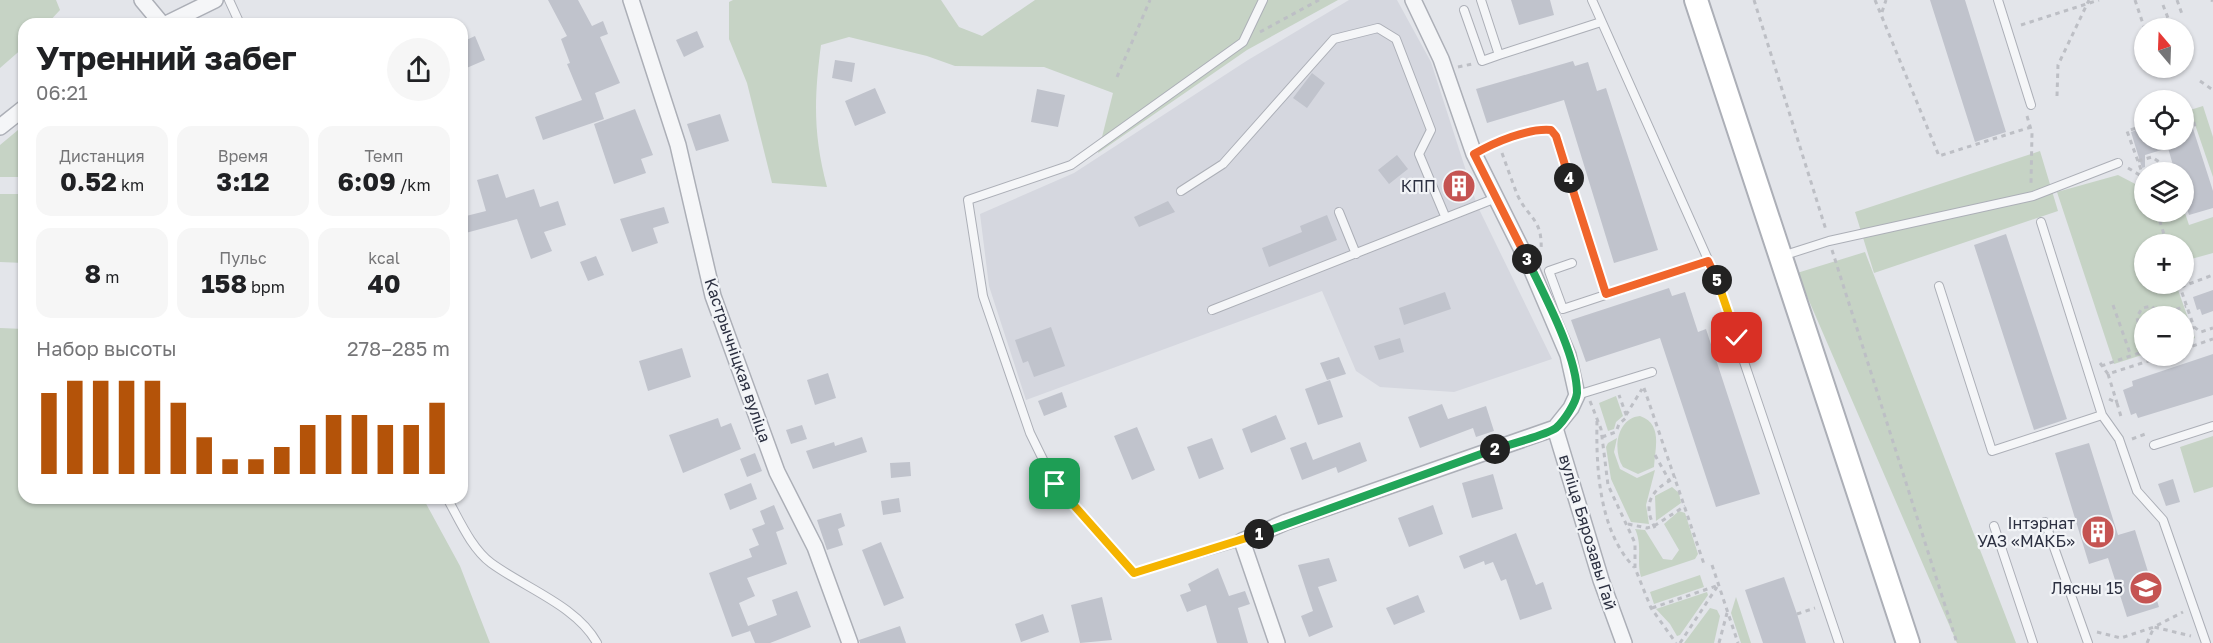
<!DOCTYPE html>
<html lang="ru">
<head>
<meta charset="utf-8">
<style>
	body { margin:0; font-family:"Golos Text",sans-serif; background:#f6f6f6; color:#202124; height:100vh; display:flex; flex-direction:column; font-size:22px; white-space:nowrap }
	* { box-sizing:border-box; margin:0 }
	p { font-size:20px; color:#757577 }
	.icon { flex:none; width:33px; height:33px; fill:none; stroke:currentColor; stroke-width:2; stroke-linecap:round; stroke-linejoin:round }
	.map { position:relative; flex:1; overflow:hidden }
	.details { position:absolute; left:18px; top:18px; width:450px; height:486px; display:flex; flex-direction:column; background:#fff; border-radius:18px; box-shadow:0 2px 4px #0004 }
	.details>* { flex:none }
	.needle { width:39px; rotate:341deg }
	.tools { position:absolute; left:2134px; top:18px; display:grid; gap:12px }
	.tools a { display:grid; place-items:center; width:60px; height:60px; border-radius:50%; background:#fff; box-shadow:0 2px 4px #0004; font-size:30px }
	.pin { position:absolute; display:grid; place-items:center; width:51px; height:51px; color:#fff; margin:-26px; border-radius:12px; box-shadow:0 3px 9px #0006 }
	.km { position:absolute; width:30px; height:30px; margin:-15px; border-radius:50%; background:#222; color:#fff; font-size:16px; line-height:30px; text-align:center }
	.round { display:grid; place-items:center; flex:none; width:63px; height:63px; border-radius:32px; background:#f6f6f6 }
	.headline { display:flex; align-items:center; justify-content:space-between; height:102px; padding:0 18px }
	h1 { font-size:33px; font-weight:700; line-height:45px }
	.metrics { display:grid; grid-template-columns:repeat(3,1fr); gap:9px; height:102px; padding:6px 18px }
	.metrics div { display:grid; align-content:center; border-radius:15px; background:#f6f6f6; text-align:center }
	.metrics b { font-size:26px; font-weight:700 }
	.metrics small { font-size:16px; font-weight:400 }
	.metrics p { font-size:16px }
	.chart { height:168px; padding:12px 18px }
	.chart p { display:flex; justify-content:space-between }
	.chart svg { width:100%; height:108px; margin-top:6px; stroke:#b45309; stroke-width:6 }
	.map>svg:first-child { display:block }
	.built { fill:#d5d7df }
	.green { fill:#c6d3c5 }
	.building { fill:#c0c3cc }
	.lines { fill:none; stroke-linecap:round; stroke-linejoin:round }
	.lane-casing { stroke:#acafb7; stroke-width:10 }
	.street-casing { stroke:#acafb7; stroke-width:18 }
	.secondary-casing { stroke:#acafb7; stroke-width:26 }
	.path { stroke:#bdbfc5; stroke-width:3; stroke-dasharray:4.5 4.5; stroke-linecap:butt }
	.lane { stroke:#f5f6f8; stroke-width:8 }
	.street { stroke:#f5f6f8; stroke-width:15 }
	.secondary { stroke:#fff; stroke-width:22 }
	.split-1-casing { stroke:#fff; stroke-width:12 }
	.split-2-casing { stroke:#fff; stroke-width:12 }
	.split-3-casing { stroke:#fff; stroke-width:12 }
	.split-4-casing { stroke:#fff; stroke-width:12 }
	.split-5-casing { stroke:#fff; stroke-width:12 }
	.split-6-casing { stroke:#fff; stroke-width:12 }
	.split-1 { stroke:#f5b400; stroke-width:8 }
	.split-2 { stroke:#22a559; stroke-width:8 }
	.split-3 { stroke:#22a559; stroke-width:8 }
	.split-4 { stroke:#f0652b; stroke-width:8 }
	.split-5 { stroke:#f0652b; stroke-width:8 }
	.split-6 { stroke:#f5b400; stroke-width:8 }
	.labels { text-anchor:middle; dominant-baseline:central; stroke-width:4.5; stroke-linejoin:round; paint-order:stroke }
	.poi-label { font-size:16px; fill:#2c3041; stroke:#f2f4f7; text-anchor:end }
	.street-label { font-size:16px; fill:#2c3041; stroke:#f2f4f7 }
</style>
</head>
<body>
<div class="map">
<svg width="2213" height="643" viewBox="0 0 2213 643">
	<rect width="100%" height="100%" fill="#e3e5ea"/>
	<path class="built" d="M1349 0H1397L1431 62 1477 205 1552 359 1454 392 1380 387 1356 371 1322 291 1026 400 989 286 980 214 1074 173 1248 60Z"/>
	<path class="green" d="M0 0H56L60 10 47 24H24V47L0 68Z
		M733 0H941L959 27 982 36 1035 0H1338L1247 50 1098 153 1113 93 1044 67 955 66 927 56 849 37 821 45C814 98 813 134 827 187L772 183 747 83 729 39V2Z
		M2203 106 2213 137V177L2190 110Z
		M24 125V177H0V145Z
		M2040 151 2058 211 1874 273 1855 212Z
		M2118 175 2143 188 2145 212 2152 214 2184 210 2189 225 2213 217V253L2184 261V244H2145V284H2176L2195 338 2184 342V316H2145V354L2114 364 2057 192Z
		M0 194H24V263L0 262Z
		M1865 252 2016 643H1957L1797 273Z
		M0 328 24 329V498H423L460 566 490 643H0Z
		M1616 396 1623 416 1616 422 1614 429 1608 431 1599 403Z
		M1640 416C1663 424 1655 448 1654 467L1638 474 1623 467C1612 450 1617 418 1640 416Z
		M2213 436V487L2194 493 2180 447Z
		M1617 438 1614 452 1620 469 1637 478 1655 470 1646 505 1649 524 1631 522 1611 479 1606 447 1608 443Z
		M1672 487 1679 493 1681 503 1656 521 1655 496Z
		M1679 511 1685 513 1698 554 1695 559 1641 577C1636 560 1643 546 1635 529L1645 530 1663 559 1672 560 1679 550 1664 524Z
		M1700 575 1704 587 1654 604 1650 592Z
		M1707 592 1708 595 1680 635 1677 636 1670 624 1656 609Z
		M1736 597 1751 643H1741L1731 613Z
		M1710 608 1717 610 1720 616 1714 643H1684Z"/>
	<path class="building" d="M548 0H578L592 26 603 21 608 34 600 37 620 83 595 93 604 119 543 140 535 117 582 100 567 64 570 63 561 39 567 36Z
		M1511 0H1550L1554 15 1519 25Z
		M1930 0H1965L2006 132 1975 142Z
		M697 31 704 47 684 57 676 40Z
		M475 36 485 60 462 70V42Z
		M835 60 855 63 852 82 832 78Z
		M1573 61 1575 66 1588 62 1597 91 1606 88 1658 250 1614 263 1564 100 1487 123 1476 89Z
		M1312 73 1325 83 1307 108 1293 98Z
		M875 88 886 113 855 126 845 101Z
		M1037 89 1065 95 1058 127 1031 122Z
		M635 109 653 155 641 159 646 173 614 184 594 124Z
		M2184 110H2187L2213 191V208L2189 215 2184 199V172H2175L2168 148 2145 155V167L2142 168 2131 132 2145 127V140H2184Z
		M720 114 729 141 696 151 687 124Z
		M1397 155 1408 169 1389 184 1378 170Z
		M1464 171 1474 193 1454 202 1444 180Z
		M498 174 506 198 534 189 540 207 558 201 566 225 544 232 552 251 531 259 517 219 462 234V217L486 211 477 180Z
		M1168 201 1175 212 1139 227 1134 217Z
		M664 207 669 223 653 228 658 243 632 252 620 219Z
		M1327 215 1337 240 1269 267 1262 248 1302 232 1300 226Z
		M2006 234 2067 419 2034 430 1974 245Z
		M596 256 604 275 588 281 580 262Z
		M1669 288 1672 296 1685 292 1698 332 1706 329 1760 494 1716 507 1660 338 1586 362 1571 320Z
		M2213 290V311L2202 315 2200 309 2197 310 2193 297Z
		M1445 292 1451 309 1404 325 1399 308Z
		M1051 327 1065 366 1034 377 1028 361 1023 363 1015 340Z
		M1400 338 1404 352 1379 360 1374 346Z
		M682 348 691 377 648 391 639 361Z
		M2213 354V395L2138 418 2136 413 2131 415 2123 390 2133 386 2132 381Z
		M1339 357 1346 374 1327 380 1320 363Z
		M828 373 836 398 815 405 807 380Z
		M1330 380 1343 417 1318 425 1305 389Z
		M1062 392 1067 407 1044 416 1038 401Z
		M1442 404 1448 419 1486 406 1494 431 1476 437 1473 428 1420 448 1408 417Z
		M1276 415 1286 439 1251 453 1242 429Z
		M718 418 721 427 731 423 741 449 683 473 669 435Z
		M802 425 807 439 791 444 786 430Z
		M1137 427 1155 470 1132 480 1114 436Z
		M862 437 867 452 813 469 806 451 834 442 835 446Z
		M1212 438 1224 469 1199 479 1187 447Z
		M1306 442 1313 460 1360 442 1367 461 1338 473 1336 467 1302 480 1290 448Z
		M2089 443 2118 535 2135 530 2159 607 2127 617 2108 558 2089 564 2055 453Z
		M755 453 762 471 747 477 740 459Z
		M910 462 911 476 891 478 890 463Z
		M1493 474 1503 509 1472 518 1462 483Z
		M2173 479 2180 502 2166 506 2158 484Z
		M751 483 757 499 730 510 724 494Z
		M899 498 901 512 883 515 881 501Z
		M774 505 784 529 776 532 787 564 747 578 755 596 739 603 750 631 732 637 709 573 752 557 749 549 759 545 752 529 765 524 760 511Z
		M1433 505 1443 534 1409 547 1398 518Z
		M841 513 845 526 838 529 843 545 827 550 817 520Z
		M1516 533 1536 585 1543 582 1552 609 1520 620 1506 579 1501 581 1493 562 1485 565 1484 561 1464 569 1459 556Z
		M881 542 904 598 884 606 862 550Z
		M1329 558 1337 581 1318 587 1333 627 1309 637 1301 616 1313 611 1298 565Z
		M1218 568 1229 596 1245 591 1250 604 1238 608 1248 643H1217L1206 605 1187 612 1180 595 1191 591 1188 584Z
		M1784 577 1797 614 1806 643H1763L1745 590Z
		M797 591 811 627 770 643H755L748 626 777 615 772 600Z
		M1418 595 1425 612 1394 625 1386 608Z
		M1102 597 1112 640 1080 643 1071 605Z
		M1043 614 1049 632 1021 642 1015 624Z
		M900 626 906 643H860L859 640Z"/>
	<g class="lines">
		<g class="lane-casing">
			<path id="lane" d="M229 0 240 24
				M1481 0 1499 55 1601 22
				M1592 0 1714 273 1839 643
				M1998 0 2031 105
				M1464 10 1482 61 1499 55
				M1474 154C1495 142 1528 128 1551 130L1556 136 1606 294
				M1181 191 1223 164 1334 39 1378 28 1396 39 1431 130 1419 154 1445 216
				M1339 212 1356 254
				M2041 222 2102 415 2119 439 2137 491 2163 520 2206 643
				M1782 256 1829 241 2033 196 2118 163
				M1572 263 1549 271 1563 309 1708 261
				M1939 286 1992 451 2102 415
				M1212 310 1496 198
				M1577 395 1652 372
				M2154 445 2213 426
				M447 498C459 519 471 548 491 563 525 588 577 606 597 643
				M2045 522 2088 643
				M1994 526 2033 643
				M1242 541 1134 573 1055 484 1030 433 983 296 968 200 1071 165 1243 42 1263 0"/>
		</g>
		<g class="street-casing">
			<path id="street" d="M142 0 162 24
				M631 0 678 145 713 296 777 472 815 547 850 643
				M1413 0 1441 59 1474 154 1530 266 1568 355 1577 395 1571 408 1555 428
				M166 24 215 0
				M0 127 24 108
				M1555 428 1601 580 1624 643
				M1277 643 1242 541 1286 522 1555 428"/>
		</g>
		<g class="secondary-casing">
			<path id="secondary" d="M1696 0 1908 643"/>
		</g>
		<path class="path" d="M1754 0 1826 230
			M1875 0 1939 156 2031 127
			M2135 0 2145 30
			M2177 0 2182 14
			M2211 0 2213 1
			M2163 5 2168 18
			M1882 12 1886 0
			M2021 25 2099 0
			M1260 32 1319 0
			M1458 67 1472 64
			M1117 77 1150 0
			M2200 81 2213 90
			M2057 96 2058 65 2089 0
			M2184 113 2190 111 2196 129
			M2027 116 2032 133 2031 183
			M1502 153C1507 167 1512 181 1517 194 1528 219 1543 218 1541 251
			M2138 161 2152 157 2161 163 2154 172
			M2128 168 2143 177
			M2144 178 2127 131 2145 125
			M2157 212 2167 244
			M1832 250 1957 643
			M2179 284 2194 327 2184 335
			M2181 287 2213 275
			M2113 305 2131 356
			M2159 315 2186 306
			M2194 327 2201 332 2213 328
			M2145 328 2138 323 2137 317 2142 308 2152 306 2159 316
			M2184 349 2213 339
			M2100 363 2108 374 2164 356
			M2101 366 2145 351
			M2108 374 2117 403
			M1644 388 1705 567
			M2109 399 2117 403 2122 420
			M1590 401 1601 429 1608 485 1635 543V568L1651 608 1676 643
			M1626 415 1642 389
			M1597 421C1596 468 1599 531 1634 567
			M1602 437 1616 432 1619 424 1627 417 1619 395
			M2132 439 2148 433
			M1655 455 1669 480
			M1628 524 1647 528 1654 526 1685 506
			M1655 528C1641 502 1653 489 1676 477
			M1712 565 1738 643
			M1652 608 1719 585
			M1797 614 1815 608
			M2097 632 2121 638 2154 627 2183 612
			M1680 643 1717 587
			M1719 643 1727 613
			M2147 643 2154 627 2191 636"/>
		<use href="#lane" class="lane"/>
		<use href="#street" class="street"/>
		<use href="#secondary" class="secondary"/>
	</g>
	<g class="lines">
		<g class="split-1-casing">
			<path id="split-1" d="M1055 484 1134 573 1259 534"/>
		</g>
		<g class="split-2-casing">
			<path id="split-2" d="M1259 534 1495 449"/>
		</g>
		<g class="split-3-casing">
			<path id="split-3" d="M1495 449C1508 445 1546 435 1556 428 1564 421 1576 403 1577 393 1577 355 1543 293 1527 259"/>
		</g>
		<g class="split-4-casing">
			<path id="split-4" d="M1527 259 1474 154C1495 142 1528 128 1551 130L1556 136 1569 178"/>
		</g>
		<g class="split-5-casing">
			<path id="split-5" d="M1569 178 1606 294 1708 261 1717 280"/>
		</g>
		<g class="split-6-casing">
			<path id="split-6" d="M1717 280 1737 338"/>
		</g>
		<use href="#split-1" class="split-1"/>
		<use href="#split-2" class="split-2"/>
		<use href="#split-3" class="split-3"/>
		<use href="#split-4" class="split-4"/>
		<use href="#split-5" class="split-5"/>
		<use href="#split-6" class="split-6"/>
	</g>
	<defs>
		<g id="building-disc" transform="scale(1.725)"><circle r="9.5" fill="#c55452" stroke="#f2f4f7"/><path d="M-4-6H4V6H1V3H-1V6H-4ZM-2.5-4.3h1.7v1.8h-1.7ZM.8-4.3h1.7v1.8H.8ZM-2.5-1h1.7V.8h-1.7ZM.8-1h1.7V.8H.8Z" fill="#fff"/></g>
		<g id="school-disc" transform="scale(1.725)"><circle r="9.5" fill="#c55452" stroke="#f2f4f7"/><path d="M0-5L7-2L0 1L-7-2ZM-4 1L0 2.5L4 1V4Q0 6-4 4Z" fill="#fff"/></g>
	</defs>
	<g fill-rule="evenodd">
		<use href="#building-disc" x="1459" y="186"/>
		<use href="#building-disc" x="2098" y="532"/>
		<use href="#school-disc" x="2146" y="588"/>
	</g>
	<g class="labels">
		<g class="poi-label">
			<text x="1436" y="186">КПП</text>
			<text x="2075" y="523">Інтэрнат<tspan x="2075" dy="18">УАЗ «МАКБ»</tspan></text>
			<text x="2123" y="588">Лясны 15</text>
		</g>
		<g class="street-label">
			<text transform="translate(738 360) rotate(71)">Кастрычніцкая вуліца</text>
			<text transform="translate(1588 532) rotate(73)">вуліца Бярозавы Гай</text>
		</g>
	</g>
</svg>
<div class="tools">
<a><svg class="needle" viewBox="-14 -14 28 28"><path d="M0-13l5 13h-10z" fill="#e53935"/><path d="M0 13l5-13h-10z" fill="#757577"/></svg></a>
<a><svg class="icon" aria-label="locate" viewBox="0 0 24 24"><circle cx="12" cy="12" r="6"/><path d="M12 2v4M12 18v4M2 12h4M18 12h4"/></svg></a>
<a><svg class="icon" aria-label="layers" viewBox="0 0 24 24"><path d="M12 4l9 5-9 5-9-5zM3 14l9 5 9-5"/></svg></a>
<a>+</a>
<a>−</a>
</div>
<div class="pin" style="left:1055px;top:484px;background:#1e9e55"><svg class="icon" aria-label="arrive" viewBox="0 0 24 24"><path d="M6 21V4h12l-3 4 3 4H6"/></svg></div>
<div class="pin" style="left:1737px;top:338px;background:#d93025"><svg class="icon" aria-label="check" viewBox="0 0 24 24"><path d="M5 12l5 5 9-10"/></svg></div>
<b class="km" style="left:1259px;top:534px">1</b>
<b class="km" style="left:1495px;top:449px">2</b>
<b class="km" style="left:1527px;top:259px">3</b>
<b class="km" style="left:1569px;top:178px">4</b>
<b class="km" style="left:1717px;top:280px">5</b>
<section class="details">
<div class="headline"><div><h1>Утренний забег</h1><p>06:21</p></div><a class="round"><svg class="icon" aria-label="share" viewBox="0 0 24 24"><path d="M12 15V3M7 8l5-5 5 5M5 13v7h14v-7"/></svg></a></div>
<div class="metrics">
<div><p>Дистанция</p><b>0.52<small> km</small></b></div>
<div><p>Время</p><b>3:12</b></div>
<div><p>Темп</p><b>6:09<small> /km</small></b></div>
</div>
<div class="metrics">
<div><b>8<small> m</small></b></div>
<div><p>Пульс</p><b>158<small> bpm</small></b></div>
<div><p>kcal</p><b>40</b></div>
</div>
<div class="chart"><p><span>Набор высоты</span>278–285 m</p>
<svg viewBox="0 0 160 44" preserveAspectRatio="none"><path d="M5 44V11M15 44V6M25 44V6M35 44V6M45 44V6M55 44V15M65 44V29M75 44V38M85 44V38M95 44V33M105 44V24M115 44V20M125 44V20M135 44V24M145 44V24M155 44V15"/></svg>
</div>
</section>
</div>
</body>
</html>
